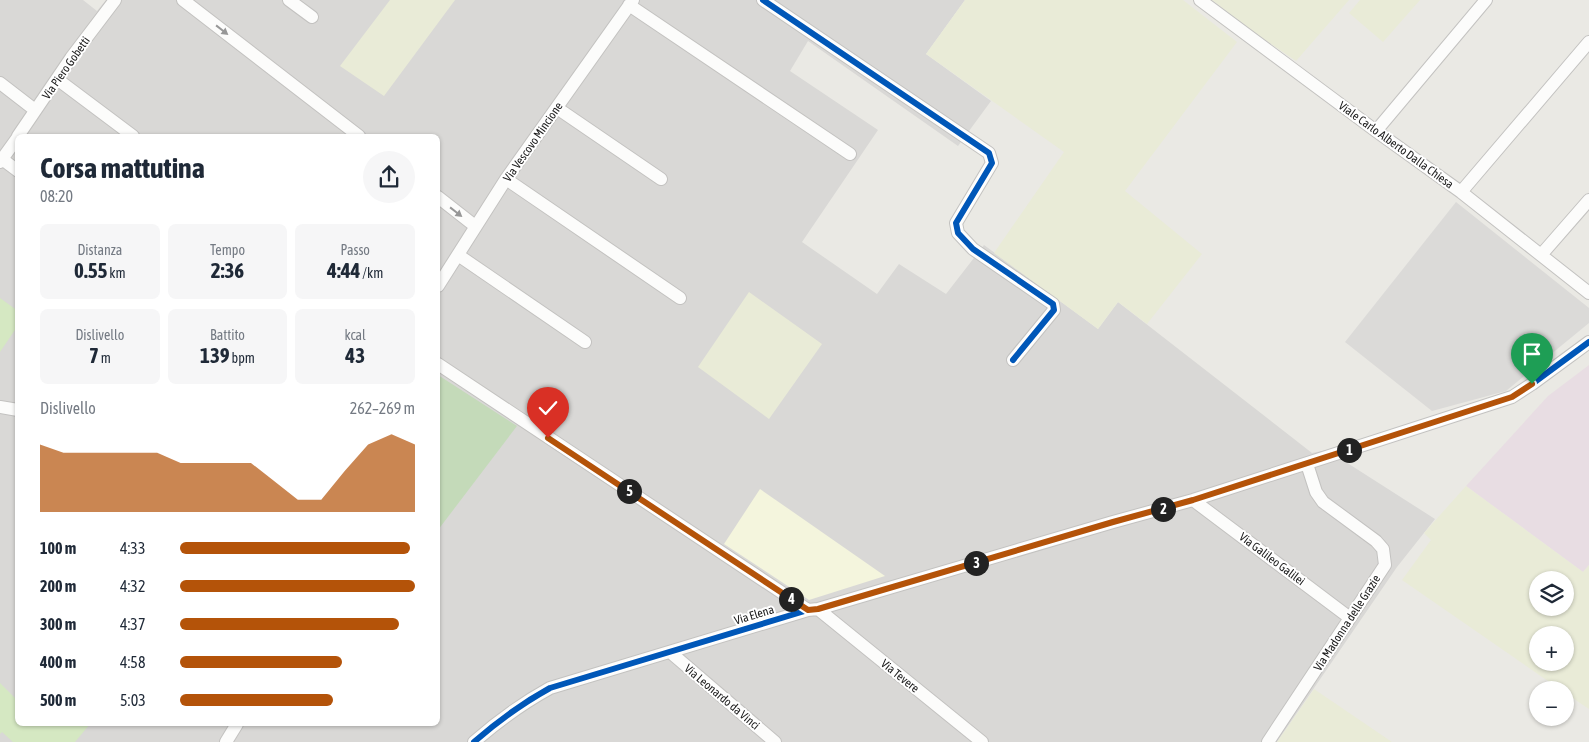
<!DOCTYPE html>
<html lang="it">
<head>
<meta charset="utf-8">
<style>
	body { margin:0; font-family:"Asap Condensed",sans-serif; background:#f6f6f7; color:#1f2937; height:100vh; display:flex; flex-direction:column; font-size:19px; white-space:nowrap }
	* { box-sizing:border-box; margin:0 }
	p { font-size:16px; color:#747a83 }
	.icon { flex:none; width:28px; height:28px; fill:none; stroke:currentColor; stroke-width:2; stroke-linecap:round; stroke-linejoin:round }
	.map { position:relative; flex:1; overflow:hidden }
	.sheet { position:absolute; left:15px; top:134px; width:425px; height:592px; display:flex; flex-direction:column; background:#fff; border-radius:8px; box-shadow:0 1px 4px #0004 }
	.sheet>* { flex:none }
	.controls { position:absolute; left:1529px; top:571px; display:grid; gap:10px }
	.controls a { display:grid; place-items:center; width:45px; height:45px; border-radius:50%; background:#fff; box-shadow:0 1px 4px #0004; font-size:25px }
	.pin { position:absolute; display:grid; place-items:center; width:42px; height:42px; color:#fff; margin:-51px -21px; border-radius:50% 50% 50% 0; rotate:-45deg; box-shadow:0 0 5px #0007 }
	.pin .icon { rotate:45deg }
	.km { position:absolute; width:25px; height:25px; margin:-12px; border-radius:50%; background:#222; color:#fff; font-size:14px; line-height:25px; text-align:center }
	.round { display:grid; place-items:center; flex:none; width:52px; height:52px; border-radius:26px; background:#f6f6f7 }
	.headline { display:flex; align-items:center; justify-content:space-between; height:85px; padding:0 25px }
	h1 { font-size:28px; font-weight:700; line-height:38px }
	.metrics { display:grid; grid-template-columns:repeat(3,1fr); gap:8px; height:85px; padding:5px 25px }
	.metrics div { display:grid; align-content:center; border-radius:8px; background:#f6f6f7; text-align:center }
	.metrics b { font-size:21px; font-weight:700 }
	.metrics small { font-size:14px; font-weight:400 }
	.metrics p { font-size:14px }
	.chart { height:140px; padding:10px 25px }
	.chart p { display:flex; justify-content:space-between }
	.chart svg { width:100%; height:90px; margin-top:5px; fill:#b45309; opacity:.7 }
	ul { padding:0 25px; list-style:none; font-size:16px }
	li { display:grid; grid-template-columns:80px 60px 1fr; align-items:center; height:38px }
	li i { height:12px; border-radius:6px; background:#b45309 }
	.map>svg:first-child { display:block }
	.residential { fill:#d9d8d6; fill-rule:evenodd }
	.industrial { fill:#e8dde3 }
	.education { fill:#f4f5dd }
	.farmland { fill:#e9ebd7; fill-rule:evenodd }
	.grass { fill:#d5e8c2 }
	.forest { fill:#c4dab9 }
	.parking { fill:#dbdad8 }
	.lines { fill:none; stroke-linecap:round; stroke-linejoin:round }
	.minor-casing { stroke:#c3c2c0; stroke-width:14 }
	.minor { stroke:#fcfcfb; stroke-width:12 }
	.cycleway-casing { stroke:#fff; stroke-width:9 }
	.cycleway { stroke:#0057b8; stroke-width:6 }
	.oneway { fill:#979797 }
	.route-casing { stroke:#fff; stroke-width:10 }
	.route { stroke:#b45309; stroke-width:6 }
	.labels { text-anchor:middle; dominant-baseline:central; stroke-width:4; stroke-linejoin:round; paint-order:stroke }
	.street-label { font-size:12px; fill:#1c1c1c; stroke:#fff }
</style>
</head>
<body>
<div class="map">
<svg width="1589" height="742" viewBox="0 0 1589 742">
	<rect width="100%" height="100%" fill="#eae9e4"/>
	<path class="residential" d="M0 0H83L97 11 106 0H965L926 54 991 101 958 146 808 41 790 71 878 130 802 242 877 294 899 264 946 294 984 245 1098 329 1118 302 1312 453 1327 450 1435 519 1397 567 1277 742H0ZM18 136H438V724H18Z"/>
	<path class="industrial" d="M1589 365V565L1583 572 1466 486 1548 396Z"/>
	<path class="education" d="M760 489 885 576 809 600 724 544Z"/>
	<path class="farmland" d="M390 0H455L384 96 340 66Z
		M965 0H1183L1237 42 1125 191 1202 254 1147 324 1118 302 1098 329 994 253 1064 152 926 54Z
		M1212 0H1349L1296 61 1255 33Z
		M1360 0H1420L1383 42 1349 13Z
		M749 292 822 344 769 419 698 367Z
		M1466 486 1583 572 1589 565V709L1565 693V690H1561L1402 580 1431 540 1424 533ZM1538 580H1565V608H1538ZM1538 635H1565V662H1538Z
		M1314 689 1392 742H1277Z"/>
	<path class="grass" d="M0 298 18 311 17 327 0 352Z
		M0 683 17 700 18 724H90L75 742H13L2 732 0 734Z"/>
	<path class="forest" d="M438 375 517 426 438 530Z"/>
	<path class="parking" d="M1456 202 1589 308V323L1506 391 1432 411 1345 342Z"/>
	<g class="lines">
		<g class="minor-casing">
			<path id="minor" d="M183 0 359 136
				M289 0 312 17
				M763 0 989 153 992 163 956 223 958 233 973 249 1053 304 1054 310 1013 360
				M1200 0 1376 131 1461 192 1589 293
				M629 5 850 154
				M57 79 133 136
				M0 83 35 110
				M557 108 661 179
				M1376 131 1486 0
				M18 136 71 58 115 0
				M2 159 18 171
				M0 162 18 137
				M506 179 680 298
				M1461 192 1589 42
				M438 197 475 226
				M458 255 585 342
				M1541 255 1589 200
				M438 286 506 179 633 0
				M438 364 808 610
				M0 407 18 410
				M1193 500 1350 618
				M818 609 982 742
				M670 652 775 742
				M226 742 237 724
				M474 742C499 720 521 704 550 688L808 610 818 609 1113 522 1193 500 1512 397 1532 384 1589 342
				M1268 742 1385 565 1383 549 1376 541 1323 502 1316 492 1307 464"/>
		</g>
		<use href="#minor" class="minor"/>
		<g class="cycleway-casing">
			<path id="cycleway" d="M763 0 989 153 992 163 956 223 958 233 973 249 1053 304 1054 310 1013 360
				M474 742C499 720 521 704 550 688L808 610 818 609 1113 522 1193 500 1512 397 1532 384 1589 342"/>
		</g>
		<use href="#cycleway" class="cycleway"/>
	</g>
	<defs><path id="oneway-solid" d="M-6-.8H1V-3.2L6.5 0L1 3.2V.8H-6Z" transform="scale(1.25)"/></defs>
	<g class="oneway">
		<use href="#oneway-solid" transform="translate(222 30) rotate(38)"/>
		<use href="#oneway-solid" transform="translate(456 212) rotate(38)"/>
	</g>
	<g class="lines">
		<g class="route-casing">
			<path id="route" d="M548 438 808 610 818 609 1113 522 1193 500 1512 397 1532 384"/>
		</g>
		<use href="#route" class="route"/>
	</g>
	<g class="labels">
		<g class="street-label">
			<text transform="translate(66 68) rotate(-55)">Via Piero Gobetti</text>
			<text transform="translate(533 142) rotate(-55)">Via Vescovo Mincione</text>
			<text transform="translate(1396 145) rotate(36)">Viale Carlo Alberto Dalla Chiesa</text>
			<text transform="translate(1272 559) rotate(37)">Via Galileo Galilei</text>
			<text transform="translate(754 615) rotate(-17)">Via Elena</text>
			<text transform="translate(1347 623) rotate(-57)">Via Madonna delle Grazie</text>
			<text transform="translate(900 676) rotate(39)">Via Tevere</text>
			<text transform="translate(722 697) rotate(40)">Via Leonardo da Vinci</text>
		</g>
	</g>
</svg>
<div class="controls">
<a><svg class="icon" aria-label="layers" viewBox="0 0 24 24"><path d="M12 4l9 5-9 5-9-5zM3 14l9 5 9-5"/></svg></a>
<a>+</a>
<a>−</a>
</div>
<div class="pin" style="left:1532px;top:384px;background:#1e9e55"><svg class="icon" aria-label="arrive" viewBox="0 0 24 24"><path d="M6 21V4h12l-3 4 3 4H6"/></svg></div>
<div class="pin" style="left:548px;top:438px;background:#d93025"><svg class="icon" aria-label="check" viewBox="0 0 24 24"><path d="M5 12l5 5 9-10"/></svg></div>
<b class="km" style="left:1349px;top:450px">1</b>
<b class="km" style="left:1163px;top:509px">2</b>
<b class="km" style="left:976px;top:563px">3</b>
<b class="km" style="left:791px;top:599px">4</b>
<b class="km" style="left:629px;top:491px">5</b>
<section class="sheet">
<div class="headline"><div><h1>Corsa mattutina</h1><p>08:20</p></div><a class="round"><svg class="icon" aria-label="share" viewBox="0 0 24 24"><path d="M12 15V3M7 8l5-5 5 5M5 13v7h14v-7"/></svg></a></div>
<div class="metrics">
<div><p>Distanza</p><b>0.55<small> km</small></b></div>
<div><p>Tempo</p><b>2:36</b></div>
<div><p>Passo</p><b>4:44<small> /km</small></b></div>
</div>
<div class="metrics">
<div><p>Dislivello</p><b>7<small> m</small></b></div>
<div><p>Battito</p><b>139<small> bpm</small></b></div>
<div><p>kcal</p><b>43</b></div>
</div>
<div class="chart"><p><span>Dislivello</span>262–269 m</p>
<svg viewBox="0 0 160 44" preserveAspectRatio="none"><path d="M0 44V11L10 15L20 15L30 15L40 15L50 15L60 20L70 20L80 20L90 20L100 29L110 38L120 38L130 24L140 11L150 6L160 11V44z"/></svg>
</div>
<ul>
<li><b>100 m</b>4:33<i style="width:98%"></i></li>
<li><b>200 m</b>4:32<i style="width:100%"></i></li>
<li><b>300 m</b>4:37<i style="width:93%"></i></li>
<li><b>400 m</b>4:58<i style="width:69%"></i></li>
<li><b>500 m</b>5:03<i style="width:65%"></i></li>
</ul>
</section>
</div>
</body>
</html>
